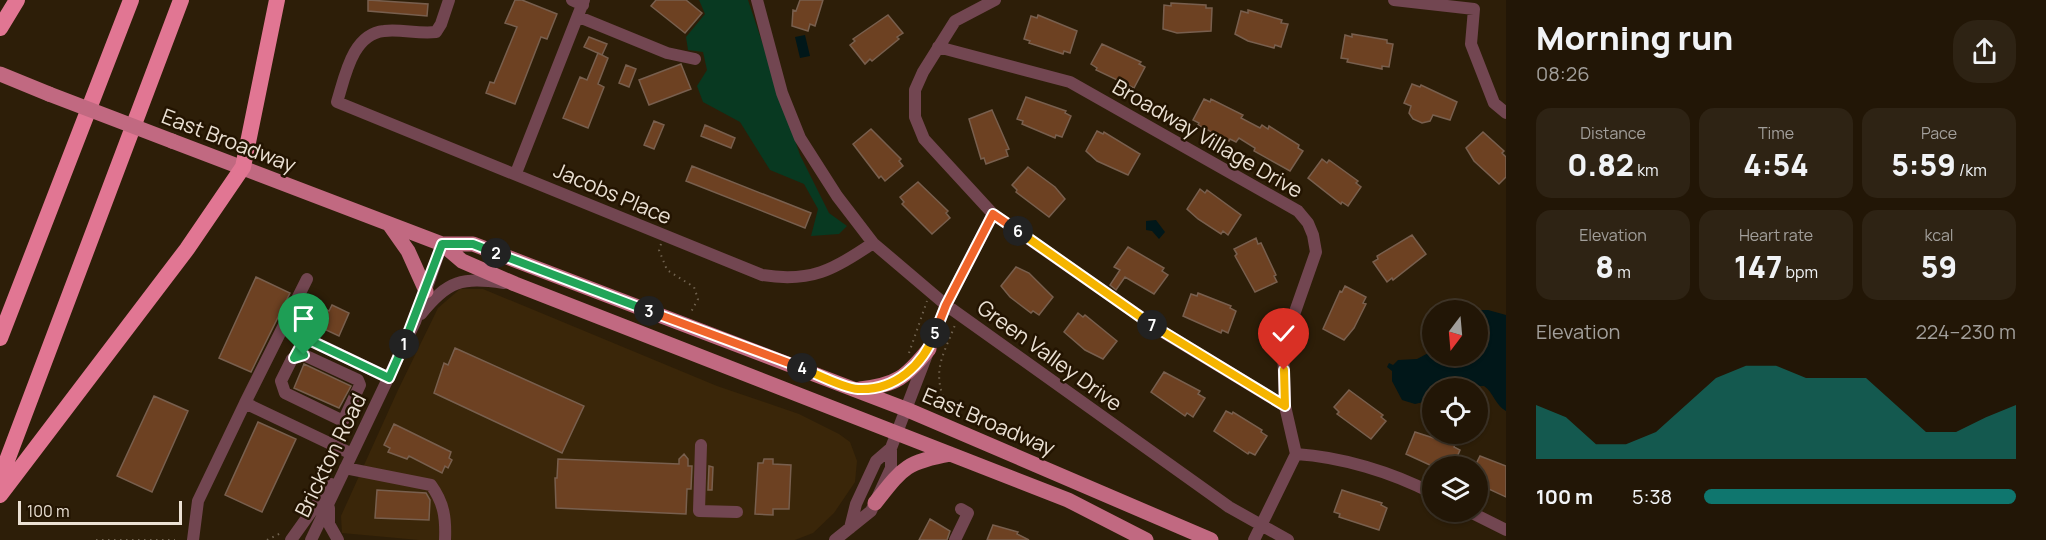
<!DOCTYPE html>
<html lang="en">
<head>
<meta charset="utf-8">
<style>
	body { margin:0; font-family:Manrope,sans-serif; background:#2e2314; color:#f1f3f6; height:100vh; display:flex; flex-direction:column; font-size:22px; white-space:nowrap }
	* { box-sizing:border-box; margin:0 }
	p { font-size:20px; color:#a29f9b }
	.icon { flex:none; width:33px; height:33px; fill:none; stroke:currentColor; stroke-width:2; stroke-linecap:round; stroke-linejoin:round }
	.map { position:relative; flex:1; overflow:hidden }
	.drawer { display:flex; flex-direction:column; background:#221606; width:540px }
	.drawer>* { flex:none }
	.needle { width:39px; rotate:196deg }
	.fabs { position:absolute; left:1422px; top:300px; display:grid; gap:12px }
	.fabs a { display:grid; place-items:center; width:66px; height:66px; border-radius:50%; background:#221606; box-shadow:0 2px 4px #0004,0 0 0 2px #3f3528; font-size:30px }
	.scale { position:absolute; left:18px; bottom:15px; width:164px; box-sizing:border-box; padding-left:6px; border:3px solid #ebe1d4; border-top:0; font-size:16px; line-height:21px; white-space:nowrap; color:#ebe1d4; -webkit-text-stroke:4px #231401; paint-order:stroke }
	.pin { position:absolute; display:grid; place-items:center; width:51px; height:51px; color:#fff; margin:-62px -26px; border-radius:50% 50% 50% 0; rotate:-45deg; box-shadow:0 0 6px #0007 }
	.pin .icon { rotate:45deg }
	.km { position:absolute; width:30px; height:30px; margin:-15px; border-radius:50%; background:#222; color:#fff; font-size:16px; line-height:30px; text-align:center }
	.round { display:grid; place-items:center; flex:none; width:63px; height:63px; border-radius:24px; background:#2e2314 }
	.overview { display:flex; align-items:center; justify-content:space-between; height:102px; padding:0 30px }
	h1 { font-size:33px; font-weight:800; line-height:45px }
	.metrics { display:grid; grid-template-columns:repeat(3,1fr); gap:9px; height:102px; padding:6px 30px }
	.metrics div { display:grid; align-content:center; border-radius:15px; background:#2e2314; text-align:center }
	.metrics b { font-size:30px; font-weight:800 }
	.metrics small { font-size:16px; font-weight:400 }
	.metrics p { font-size:16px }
	.chart { height:168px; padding:12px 30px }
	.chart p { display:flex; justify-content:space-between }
	.chart svg { width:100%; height:108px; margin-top:6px; fill:#0f766e; opacity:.7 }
	ul { padding:0 30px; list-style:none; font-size:20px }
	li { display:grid; grid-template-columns:96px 72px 1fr; align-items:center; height:45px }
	li i { height:15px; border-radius:8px; background:#0f766e }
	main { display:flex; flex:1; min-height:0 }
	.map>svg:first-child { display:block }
	.built { fill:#3a2609 }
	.green { fill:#083921 }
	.water { fill:#011719 }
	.building { fill:#6d4122; stroke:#785f4e; stroke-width:1.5 }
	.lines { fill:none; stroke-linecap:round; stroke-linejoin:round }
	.path { stroke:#70624f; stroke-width:2; stroke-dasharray:1.5 4.5; stroke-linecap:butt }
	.minor { stroke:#724651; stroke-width:12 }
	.major { stroke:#c16981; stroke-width:15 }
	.highway { stroke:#e17693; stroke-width:16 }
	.major-bridge { stroke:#c16981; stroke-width:15 }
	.split-1-casing { stroke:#fff; stroke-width:12 }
	.split-2-casing { stroke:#fff; stroke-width:12 }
	.split-3-casing { stroke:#fff; stroke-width:12 }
	.split-4-casing { stroke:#fff; stroke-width:12 }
	.split-5-casing { stroke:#fff; stroke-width:12 }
	.split-6-casing { stroke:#fff; stroke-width:12 }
	.split-7-casing { stroke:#fff; stroke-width:12 }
	.split-8-casing { stroke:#fff; stroke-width:12 }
	.split-1 { stroke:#22a559; stroke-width:8 }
	.split-2 { stroke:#22a559; stroke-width:8 }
	.split-3 { stroke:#22a559; stroke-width:8 }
	.split-4 { stroke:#f0652b; stroke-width:8 }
	.split-5 { stroke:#f5b400; stroke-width:8 }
	.split-6 { stroke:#f0652b; stroke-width:8 }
	.split-7 { stroke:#f5b400; stroke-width:8 }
	.split-8 { stroke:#f5b400; stroke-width:8 }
	.labels { text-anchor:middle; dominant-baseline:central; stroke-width:5; stroke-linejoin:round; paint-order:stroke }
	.street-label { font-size:21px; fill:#ebe1d4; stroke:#231401 }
</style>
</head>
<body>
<main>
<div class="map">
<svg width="1506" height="540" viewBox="0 0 1506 540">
	<rect width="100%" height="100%" fill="#2d1e08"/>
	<path class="built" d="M460 289H483L717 386 799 414 839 434 850 442 857 461 855 482 834 513 813 533 795 540H419L342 533 341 516 398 390 438 308Z"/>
	<path class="green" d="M699 0H748L800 155 829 213 847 226 839 234 811 236 818 209 804 184 770 170 740 122 703 102 697 86 707 70 703 52 688 50 686 37 705 14Z"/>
	<path class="water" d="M805 35 810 56 800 58 795 37Z
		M1156 220 1165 232 1159 239 1152 231 1146 230V221Z
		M1476 310H1488L1506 315V411C1495 405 1494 393 1484 386L1432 388V400L1415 404 1402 400 1392 381V371L1387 367 1389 363 1393 365 1398 360 1417 359 1432 351V356H1478Z"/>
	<path class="building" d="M368 0 428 4 427 16 368 11Z
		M515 0H522L557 14 547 39 541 37 515 104 486 93 490 82 494 83 517 27 505 23Z
		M656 0H686L702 13 685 33 651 6Z
		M800 0H823L815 26 810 24 808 31 792 26 793 10 796 11Z
		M1171 3 1206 5V8H1212L1211 31 1177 33 1163 29 1164 5 1171 6Z
		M1248 10 1282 20 1281 23 1288 24 1281 47 1275 45 1274 48 1248 41 1235 34 1241 11 1248 13Z
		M888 15 903 33 897 37 899 39 872 61 870 59 865 64 850 45 855 41 853 39Z
		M1038 15 1077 31 1070 53 1064 51 1063 54 1029 43 1030 41 1024 39 1031 16 1037 18Z
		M1352 34 1387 40V43L1393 44 1389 67 1382 66V69L1347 62 1348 59 1341 58 1345 35 1352 37Z
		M589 37 607 44 602 55 584 47Z
		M1102 44 1141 62 1139 64 1145 67 1134 88 1096 70 1097 68 1091 64Z
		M598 53 608 58 598 84 604 87 588 128 563 118 580 77 587 80Z
		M681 64 691 89 649 105 639 80Z
		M626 65 636 69 629 87 619 83Z
		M1412 84 1420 87 1421 85 1457 102 1450 120 1433 115 1430 121 1422 123 1413 119 1409 113 1411 106 1404 103Z
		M1026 97 1066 111 1065 113 1071 116 1062 137 1056 135 1055 138 1022 124 1023 121 1017 119Z
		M1204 99 1210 102 1211 99 1243 115 1241 118 1260 128 1262 125 1268 129 1269 126 1299 145 1298 148 1303 151 1290 171 1254 151 1255 148 1239 138 1236 142 1230 139 1229 141 1198 125 1199 123 1193 120Z
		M992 110 1009 149 1006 150 1008 156 986 164 984 158 981 159 969 119Z
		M654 121 664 125 654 149 644 145Z
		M705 125 735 138 731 148 701 136Z
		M871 129 901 159 899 161 903 166 885 181 881 176 879 178 853 144Z
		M1097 131 1103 134 1104 132 1140 154 1128 175 1097 161 1086 151Z
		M1483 132 1504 151 1502 153 1506 157V177L1499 184 1474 161 1466 148Z
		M1322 159 1327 163 1329 160 1358 181 1356 183 1361 187 1348 206 1342 202 1341 204 1308 178Z
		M692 166 811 213 805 228 686 181Z
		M1028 167 1055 187 1065 199 1049 217 1016 192 1017 190 1012 185Z
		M918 182 948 211 946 213 950 218 932 234 902 204 904 202 900 197Z
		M1200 189 1205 193 1207 190 1241 215 1228 235 1223 231 1221 234 1198 219 1187 209Z
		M1412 235 1426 254 1393 280 1392 278 1387 282 1373 262 1378 259 1377 256Z
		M1256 238 1258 244 1261 243 1276 275 1274 276 1277 282 1255 292 1235 256 1237 254 1234 249Z
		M1128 247 1164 268 1162 271 1168 275 1154 294 1125 277 1116 290 1110 285 1120 270 1114 267Z
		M1016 267 1029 273 1053 297 1039 315 1033 311 1031 313 1010 297 1001 286Z
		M256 277 290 293 251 372 219 358Z
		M1345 286 1366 297 1363 303 1366 304 1354 328 1344 340 1323 329 1340 291 1342 292Z
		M1198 293 1231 306 1230 308 1236 311 1228 333 1222 330 1221 333 1183 316 1191 294 1197 296Z
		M332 305 349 313 339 336 311 323 319 306 329 311Z
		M1078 313 1083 317 1085 315 1117 341 1103 359 1085 350 1064 332Z
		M455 348 584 406 562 453 434 393 444 363 448 365Z
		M304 364 351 386 339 408 294 388Z
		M1164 372 1200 391 1198 394 1205 398 1193 417 1187 413 1185 416 1151 392Z
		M1349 390 1383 415 1381 417 1386 421 1371 439 1337 414 1339 412 1334 407Z
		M154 396 188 411 152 492 117 476Z
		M1226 411 1232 414 1233 412 1262 430 1261 432 1267 436 1255 455 1249 452 1248 454 1214 431Z
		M258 422 296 439 262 512 225 495Z
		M394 424 451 452 449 458 452 460 448 468 445 466 442 473 409 456 407 459 388 452 390 448 384 445Z
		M1415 432 1455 445 1454 447 1460 450 1453 466H1432L1406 454Z
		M684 454 688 459V466H692L691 489H687L686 514 556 508 555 478H557L558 459 679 464V459Z
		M1480 456 1506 466V497L1478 484V466H1475Z
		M764 459H773V464L791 465 789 509H773V515L755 514 758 463H763Z
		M709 466 713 467 712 490H708Z
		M377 490 426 493 430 500 429 520 375 518Z
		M1342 490 1382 503 1381 505 1387 508 1379 530 1339 517 1340 514 1334 512Z
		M930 519 950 531 947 540H919Z
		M993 525 1018 532 1017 534 1029 540H987Z"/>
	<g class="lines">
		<path class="path" d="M661 244 659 250 667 270 694 287 698 299 691 312
			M909 353 927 301
			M945 402C932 370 943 356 955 325
			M328 473 335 459
			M96 540H175
			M267 540 281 533"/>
		<path class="minor" d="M449 0 441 24 436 32C418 34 401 29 384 31 352 34 345 77 337 102L762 275C810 283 834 270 873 243
			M572 0 583 5
			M757 0 782 93 800 138 837 196 873 243 946 305 1229 507 1288 540
			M995 0 955 21 923 72 915 90V117L924 139 993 214 1158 329 1285 406
			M1394 0 1474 9 1471 44 1494 103 1506 113
			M579 17 667 53 695 59
			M938 47 1070 82 1298 211 1308 223 1313 235 1316 252 1283 346 1285 406 1296 454 1254 540
			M516 173 584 0
			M421 314C448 280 462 277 504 283
			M283 327 389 378
			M304 355 358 380 360 385 343 421 285 393 281 381 292 359Z
			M245 403 307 279
			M701 445 699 511 737 512
			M1296 454C1342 457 1391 472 1432 493
			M345 468 431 485C444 503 446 518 445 540
			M329 508V524L338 540
			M1470 512 1506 530
			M850 528 856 504 876 461 891 448
			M193 540 198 501 245 403 352 454
			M291 540 331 484
			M311 540 415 322 442 244
			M835 540 871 511 891 468V448L946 305 993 214
			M955 540 968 513 961 509"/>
		<path class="major" d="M0 74 49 94
			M172 141 442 244H473L908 410 1211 540
			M389 224 408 251 426 291
			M442 244 462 261 515 284 1068 500 1146 540
			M860 389C897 385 906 377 929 349
			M875 503C902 469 905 462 950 454"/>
		<path class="highway" d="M0 28 17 0
			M0 338 131 0
			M0 479 181 0
			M0 495 187 249 243 167 277 0"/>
		<path class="major-bridge" d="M49 94 172 141"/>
	</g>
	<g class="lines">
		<g class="split-1-casing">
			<path id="split-1" d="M304 355 294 358 305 338 389 378 404 344"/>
		</g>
		<g class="split-2-casing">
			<path id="split-2" d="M404 344 442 244H473L496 253"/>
		</g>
		<g class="split-3-casing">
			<path id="split-3" d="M496 253 649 311"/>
		</g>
		<g class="split-4-casing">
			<path id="split-4" d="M649 311 802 368"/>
		</g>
		<g class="split-5-casing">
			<path id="split-5" d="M802 368C817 374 843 388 858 389 895 391 923 365 935 333"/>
		</g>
		<g class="split-6-casing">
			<path id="split-6" d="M935 333 946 305 993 214 1018 231"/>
		</g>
		<g class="split-7-casing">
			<path id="split-7" d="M1018 231 1152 325"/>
		</g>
		<g class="split-8-casing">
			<path id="split-8" d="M1152 325 1285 406 1284 370"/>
		</g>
		<use href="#split-1" class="split-1"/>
		<use href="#split-2" class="split-2"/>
		<use href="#split-3" class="split-3"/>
		<use href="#split-4" class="split-4"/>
		<use href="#split-5" class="split-5"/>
		<use href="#split-6" class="split-6"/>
		<use href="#split-7" class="split-7"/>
		<use href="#split-8" class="split-8"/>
	</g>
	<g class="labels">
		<g class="street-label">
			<text transform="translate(1208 138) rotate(30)">Broadway Village Drive</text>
			<text transform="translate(229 140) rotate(21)">East Broadway</text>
			<text transform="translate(613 193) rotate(23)">Jacobs Place</text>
			<text transform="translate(1050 355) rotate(36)">Green Valley Drive</text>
			<text transform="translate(989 421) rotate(23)">East Broadway</text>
			<text transform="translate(330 455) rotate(-64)">Brickton Road</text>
		</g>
	</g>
</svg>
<div class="fabs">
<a><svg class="needle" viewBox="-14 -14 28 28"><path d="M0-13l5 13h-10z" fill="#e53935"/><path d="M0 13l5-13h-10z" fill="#a29f9b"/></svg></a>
<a><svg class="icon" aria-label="locate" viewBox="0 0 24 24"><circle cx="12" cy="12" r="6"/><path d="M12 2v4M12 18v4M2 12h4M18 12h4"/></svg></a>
<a><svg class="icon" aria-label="layers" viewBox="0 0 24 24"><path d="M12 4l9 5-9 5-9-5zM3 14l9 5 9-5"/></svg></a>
</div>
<div class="scale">100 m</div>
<div class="pin" style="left:304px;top:355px;background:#1e9e55"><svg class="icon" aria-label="arrive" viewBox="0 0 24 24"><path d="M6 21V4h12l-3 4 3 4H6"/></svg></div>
<div class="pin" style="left:1284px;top:370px;background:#d93025"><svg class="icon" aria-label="check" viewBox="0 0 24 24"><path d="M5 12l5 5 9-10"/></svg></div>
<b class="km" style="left:404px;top:344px">1</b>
<b class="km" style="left:496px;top:253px">2</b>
<b class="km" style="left:649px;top:311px">3</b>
<b class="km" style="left:802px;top:368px">4</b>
<b class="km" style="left:935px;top:333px">5</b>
<b class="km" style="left:1018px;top:231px">6</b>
<b class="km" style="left:1152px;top:325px">7</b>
</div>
<section class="drawer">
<div class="overview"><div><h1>Morning run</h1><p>08:26</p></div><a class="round"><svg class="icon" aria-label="share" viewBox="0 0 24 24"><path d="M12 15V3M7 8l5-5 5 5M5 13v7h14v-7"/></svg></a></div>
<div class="metrics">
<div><p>Distance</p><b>0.82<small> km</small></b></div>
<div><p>Time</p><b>4:54</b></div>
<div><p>Pace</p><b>5:59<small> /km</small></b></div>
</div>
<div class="metrics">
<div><p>Elevation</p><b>8<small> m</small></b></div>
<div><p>Heart rate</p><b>147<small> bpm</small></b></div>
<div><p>kcal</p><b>59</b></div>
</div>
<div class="chart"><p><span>Elevation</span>224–230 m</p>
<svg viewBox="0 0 160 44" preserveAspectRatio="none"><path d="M0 44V22L10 27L20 38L30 38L40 33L50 22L60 11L70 6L80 6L90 11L100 11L110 11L120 22L130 33L140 33L150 27L160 22V44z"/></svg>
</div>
<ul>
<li><b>100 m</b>5:38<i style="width:100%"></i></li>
</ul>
</section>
</main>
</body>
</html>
